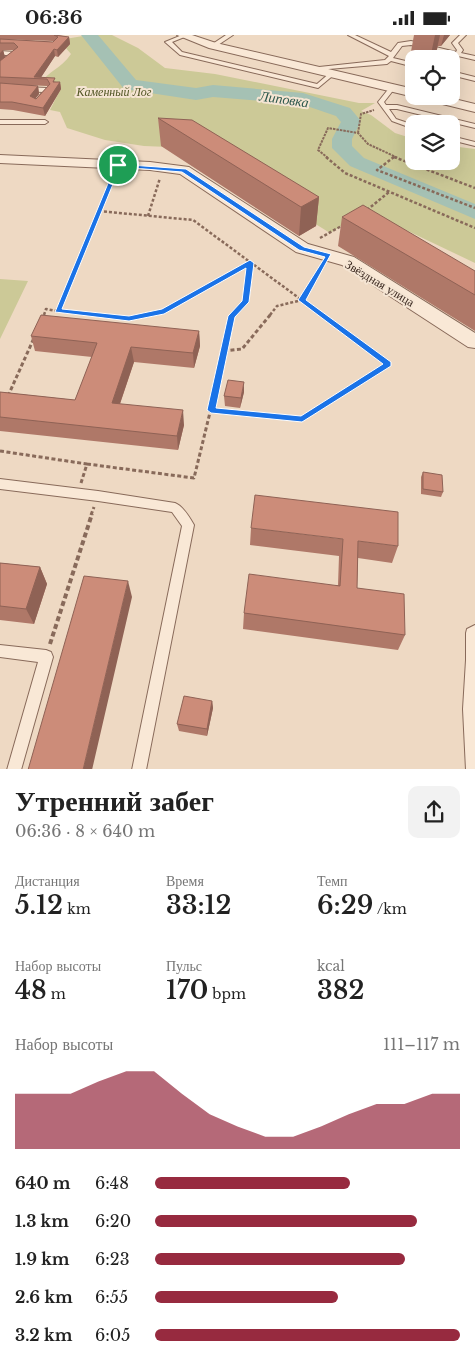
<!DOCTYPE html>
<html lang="ru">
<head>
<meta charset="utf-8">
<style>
	body { margin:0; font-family:"Libre Baskerville",serif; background:#f2f2f2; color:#222; height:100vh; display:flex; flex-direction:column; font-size:19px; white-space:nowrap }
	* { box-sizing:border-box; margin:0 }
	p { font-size:16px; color:#767676 }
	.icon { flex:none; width:28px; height:28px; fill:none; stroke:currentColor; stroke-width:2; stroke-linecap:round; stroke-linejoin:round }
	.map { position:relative; height:734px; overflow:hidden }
	.panel { display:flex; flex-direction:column; background:#fff; flex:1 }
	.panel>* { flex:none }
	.buttons { position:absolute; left:405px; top:15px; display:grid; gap:10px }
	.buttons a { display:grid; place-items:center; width:55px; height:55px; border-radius:10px; background:#fff; box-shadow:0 5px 20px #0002; font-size:25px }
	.pin { position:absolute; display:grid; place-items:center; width:42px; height:42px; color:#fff; margin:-21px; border:2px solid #fff; border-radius:50%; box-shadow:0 1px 5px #0007 }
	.round { display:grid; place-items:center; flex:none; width:52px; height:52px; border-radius:10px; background:#f2f2f2 }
	.summary { display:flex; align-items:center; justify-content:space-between; height:85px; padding:0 15px }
	h1 { font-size:28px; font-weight:600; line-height:38px }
	.stats { display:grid; grid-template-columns:repeat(3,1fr); gap:8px; height:85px; padding:5px 15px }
	.stats div { display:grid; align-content:center }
	.stats b { font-size:25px; font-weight:600 }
	.stats small { font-size:14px; font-weight:400 }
	.stats p { font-size:14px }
	.chart { height:140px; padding:10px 15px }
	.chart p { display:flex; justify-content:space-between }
	.chart svg { width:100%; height:90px; margin-top:5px; fill:#972a3f; opacity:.7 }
	ul { padding:0 15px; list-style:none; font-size:16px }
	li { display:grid; grid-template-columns:80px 60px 1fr; align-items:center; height:38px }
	li i { height:12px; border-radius:6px; background:#972a3f }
	.status { display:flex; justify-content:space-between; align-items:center; height:35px; padding:0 25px; background:#fff; direction:ltr }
	.status svg { height:14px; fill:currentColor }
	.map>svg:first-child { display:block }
	.green { fill:#ccc997 }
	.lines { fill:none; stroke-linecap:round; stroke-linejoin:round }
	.river { fill:#a5c1b4; fill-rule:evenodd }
	.lane-casing { stroke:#886a5a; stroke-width:2 }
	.street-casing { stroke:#886a5a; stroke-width:2 }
	.path-far3 { stroke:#886a5a; stroke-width:2; stroke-dasharray:2.5 1; stroke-linecap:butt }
	.path-far2 { stroke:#886a5a; stroke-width:2.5; stroke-dasharray:3 2; stroke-linecap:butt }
	.path-far1 { stroke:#886a5a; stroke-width:3; stroke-dasharray:4 2.5; stroke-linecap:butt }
	.path { stroke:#886a5a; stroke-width:4; stroke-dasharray:5 3; stroke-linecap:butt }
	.lane { fill:#f9e8d6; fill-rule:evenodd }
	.street { fill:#f9e8d6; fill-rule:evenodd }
	.wall { fill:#af7868; fill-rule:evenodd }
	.shaded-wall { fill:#8f6255 }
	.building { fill:#cc8c79; stroke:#8f6255 }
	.route { fill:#1a73e8; stroke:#fff; fill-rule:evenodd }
	.labels { text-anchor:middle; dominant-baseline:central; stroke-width:4; stroke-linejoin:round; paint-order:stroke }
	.far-park-label { font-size:12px; font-style:italic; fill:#515524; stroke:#f5e5d3 }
	.far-street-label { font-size:12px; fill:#38261e; stroke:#f5e5d3 }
	.far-water-label { font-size:14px; font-style:italic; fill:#2d584d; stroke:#f5e5d3 }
</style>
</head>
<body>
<div class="status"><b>06:36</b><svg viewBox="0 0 49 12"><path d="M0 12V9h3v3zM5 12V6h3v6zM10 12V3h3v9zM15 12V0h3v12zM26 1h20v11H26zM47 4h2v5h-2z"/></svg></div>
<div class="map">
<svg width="475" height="735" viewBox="0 0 475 735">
	<rect width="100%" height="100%" fill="#eed9c3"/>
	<path class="green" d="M89 0H112L138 13 165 33 215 39 359 68H375L361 76 371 80 395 98 414 104V126H451V111L475 114V228L366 176 330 198 193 113 144 111 105 105 67 93 60 77 50 75 61 53 39 50C49 35 61 34 71 19L59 5Z
		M0 244 28 246 0 304Z"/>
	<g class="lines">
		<path class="river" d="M81 0H98L136 45 196 53 213 50 303 58 350 73 361 86 352 104V111L364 123 475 169V184L350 131 332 113V104L341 87 336 81 301 69 213 62 196 65 124 54Z"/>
		<g class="lane-casing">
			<path id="lane" d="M182 0 187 1 172 7 182 17 317 49 331 37 336 38 318 53 180 20 165 7Z
				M226 0H233L215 12H211V10Z
				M348 0H355L391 17 398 8 411 6 456 17 457 15 452 8 460 0H466L458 8 463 15 461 18 475 21V25L458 21 456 22 453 20 411 10 402 11 393 23 414 28V32L391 26 387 29 317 35 316 34 319 32 385 25 389 21Z
				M0 16 15 17 18 19 0 33V28L10 20H0Z
				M451 36 475 42V46L451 40Z
				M0 51 47 53 50 55 43 64 41 65 38 63 43 57 0 55Z
				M392 51 395 53 384 67 386 70H397L475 89V93L397 74H389L396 84 414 90V94L392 86 378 67 390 52Z
				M0 85H45L48 87 45 89H0Z
				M451 101 475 107V111L451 105Z
				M0 444 98 456 175 468C183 471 190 483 194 490L146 735H132L182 491 172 477 98 466 0 454Z
				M475 590V735H466L463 674 466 625V598L467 594Z
				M0 610 46 615 51 617 53 622 21 735H7L38 627 0 622Z"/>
		</g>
		<g class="street-casing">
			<path id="street" d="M177 0H192L216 8 414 54V61H416L414 62 209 13Z
				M420 61H442L475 69V77L422 64Z
				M0 120 150 127 189 132 308 209 354 222 475 298V313L468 312 342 230 296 217 180 139 150 135 0 128Z"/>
		</g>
		<path class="path-far3" d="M358 98 361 79 374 75
			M328 123 318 115 328 93 358 98 368 109 398 123
			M392 123 394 122"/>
		<path class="path-far2" d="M326 122 345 138 475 193
			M394 122 377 135 475 173
			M394 122 475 153
			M367 175 389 157
			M99 176 193 185 322 280
			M148 181 160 143
			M320 203 345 189
			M57 276 99 280
			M44 280 46 274 57 276 114 140
			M143 280 164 276 250 228 246 267 233 280
			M270 280 277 271 302 265 322 233"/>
		<path class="path-far1" d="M87 279 129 283 150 279
			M42 284 44 279
			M224 316 242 314 271 279
			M8 361 34 303
			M211 375 302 384 388 329 320 279
			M0 416 87 429 81 448
			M87 429 194 443 234 279
			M91 480 94 472"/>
		<path class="path" d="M50 609 92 479"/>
		<use href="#lane" class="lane"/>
		<use href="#street" class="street"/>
	</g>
	<path class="wall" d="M0 0H57L69 2 70 9 58 22 55 21 41 42 56 47H60L61 54 45 81 13 75 0 74ZM0 4 53 6V7ZM2 15H14L0 26 5 22 3 15ZM26 50 48 51 36 64H35L39 59 38 51Z
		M414 0H450L441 11H438L436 18 432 24H420L410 22Z
		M158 83 319 162 316 191 299 201 161 111Z
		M342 182 475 236V296L338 211Z
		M199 296 200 311 194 333 134 327 120 369 184 390 178 415 0 396V357L75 365 92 322 35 316 31 301Z
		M244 357 240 373 225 371 224 361Z
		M423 437 443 457 441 462 421 459V442Z
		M251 493 398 511 392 528 358 523 357 553 405 600 398 615 243 594 244 578 338 550 339 521 250 510Z
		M0 528 40 532 47 549 34 589 0 585Z
		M212 666 213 673 207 701 179 696 177 689Z"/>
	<path class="shaded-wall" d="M435 0H440L436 18 432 24H430Z
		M444 0H450L441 11Z
		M69 2 70 9 58 22 57 15Z
		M54 14 55 21 40 44 34 42Z
		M3 15 5 22 0 26V18Z
		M60 47 61 54 45 81 43 73Z
		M38 51 39 59 32 68 30 61Z
		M319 162 316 191 299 201 301 172Z
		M199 296 200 311 194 333 193 318Z
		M131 312 134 327 115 383 112 368Z
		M244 347V357L240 373 241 363Z
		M183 375 184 390 178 415 177 401Z
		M40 532 47 549 34 589 26 574Z
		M128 546 132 562 92 735H83Z
		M212 666 213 673 207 701V694Z"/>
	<path class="building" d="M54 0 69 2 57 15 54 14 34 42 55 43 53 47H60L43 73 12 67H0V48L38 51 30 61 36 64 50 49 47 44 0 42V26L18 12 14 8H0V4L53 7 58 2Z
		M158 83 192 85 319 162 301 172Z
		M363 170 475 236V260L342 182Z
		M41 280 199 296 193 318 131 312 112 368 183 375 177 401 0 382V357L75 365 97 308 31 301Z
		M228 345 244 347 241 363 224 361Z
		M423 437 442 440 443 457 423 454Z
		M255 460 398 477V511L358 506 357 553 404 559 405 600 244 578 249 539 340 551 343 504 251 493Z
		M0 528 40 532 26 574 0 571Z
		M84 541 128 546 83 735H28Z
		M184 661 212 666 207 694 177 689Z"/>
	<path class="route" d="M116 129 186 134 304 212 331 219 306 265 391 327V331L302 387 211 378 207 375 228 281 242 266 246 233 164 279 129 286 55 277ZM120 132 182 137 299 215 325 222 298 265 383 329 301 381 216 373 235 282 249 267 254 228 250 225 162 274 129 281 62 274Z"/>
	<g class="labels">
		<g class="far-park-label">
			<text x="114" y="56">Каменный Лог</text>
		</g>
		<g class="far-street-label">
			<text transform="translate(380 248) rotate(31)">Звёздная улица</text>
		</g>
		<g class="far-water-label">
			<text transform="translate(284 64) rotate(8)">Липовка</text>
		</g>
	</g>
</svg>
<div class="buttons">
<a><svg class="icon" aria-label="locate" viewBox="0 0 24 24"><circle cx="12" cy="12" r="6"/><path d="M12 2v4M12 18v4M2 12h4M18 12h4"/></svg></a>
<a><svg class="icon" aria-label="layers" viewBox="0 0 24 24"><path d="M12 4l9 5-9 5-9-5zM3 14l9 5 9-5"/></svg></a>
</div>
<div class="pin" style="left:118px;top:130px;background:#1e9e55"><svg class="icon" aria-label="arrive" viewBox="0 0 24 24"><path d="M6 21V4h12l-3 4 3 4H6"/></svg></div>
</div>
<section class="panel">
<div class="summary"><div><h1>Утренний забег</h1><p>06:36 · 8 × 640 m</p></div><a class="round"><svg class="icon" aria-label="share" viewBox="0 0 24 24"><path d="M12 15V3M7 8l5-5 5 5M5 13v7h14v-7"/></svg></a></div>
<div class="stats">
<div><p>Дистанция</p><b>5.12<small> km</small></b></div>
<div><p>Время</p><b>33:12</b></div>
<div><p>Темп</p><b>6:29<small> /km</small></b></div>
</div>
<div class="stats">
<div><p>Набор высоты</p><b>48<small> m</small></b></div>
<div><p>Пульс</p><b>170<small> bpm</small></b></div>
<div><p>kcal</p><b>382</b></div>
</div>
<div class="chart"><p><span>Набор высоты</span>111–117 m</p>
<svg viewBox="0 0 160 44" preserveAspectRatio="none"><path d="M0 44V17L10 17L20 17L30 11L40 6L50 6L60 17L70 27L80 33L90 38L100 38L110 33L120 27L130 22L140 22L150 17L160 17V44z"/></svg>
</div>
<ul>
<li><b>640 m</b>6:48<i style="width:64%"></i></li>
<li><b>1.3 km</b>6:20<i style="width:86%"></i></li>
<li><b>1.9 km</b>6:23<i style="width:82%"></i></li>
<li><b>2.6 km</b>6:55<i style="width:60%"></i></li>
<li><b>3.2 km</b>6:05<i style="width:100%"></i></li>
</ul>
</section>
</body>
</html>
